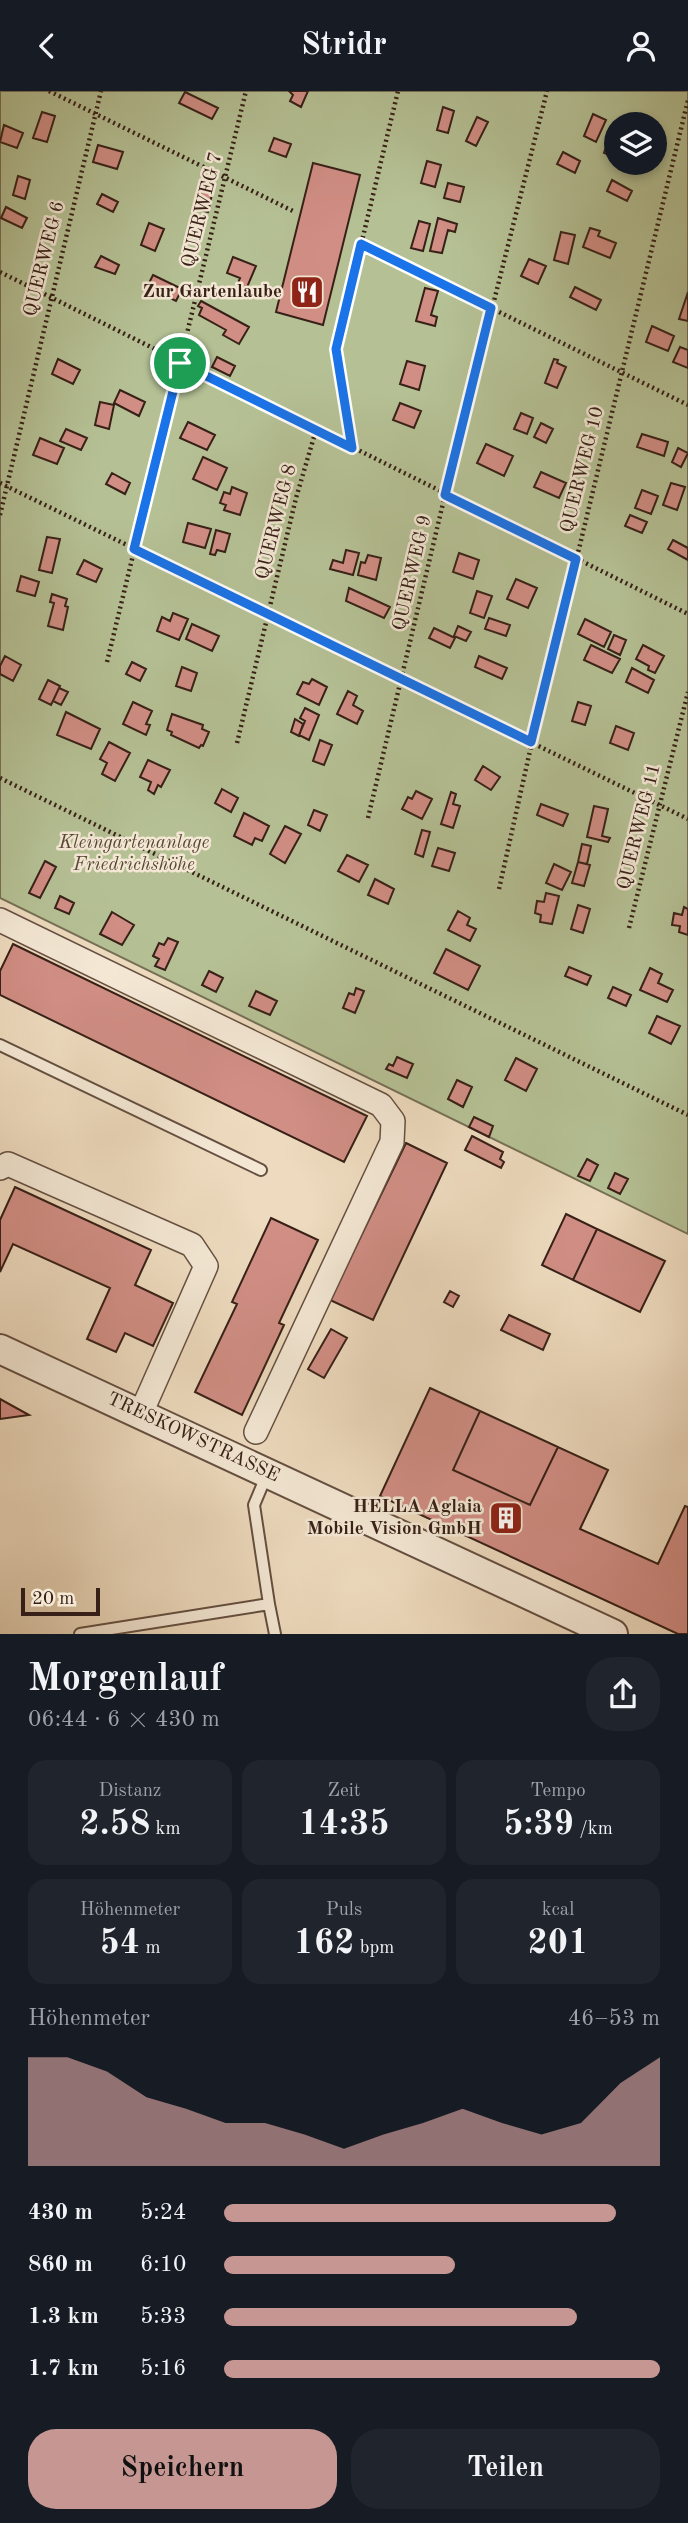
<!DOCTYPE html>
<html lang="de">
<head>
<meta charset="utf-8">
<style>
	body { margin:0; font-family:"Old Standard TT",serif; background:#20242c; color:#f1f3f6; height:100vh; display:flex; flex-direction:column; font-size:26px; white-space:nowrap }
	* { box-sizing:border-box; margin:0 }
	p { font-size:23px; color:#9ea1a6 }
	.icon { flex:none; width:38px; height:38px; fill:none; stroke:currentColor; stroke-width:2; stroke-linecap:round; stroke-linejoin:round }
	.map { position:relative; height:1543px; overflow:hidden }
	.details { display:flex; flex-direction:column; background:#171b24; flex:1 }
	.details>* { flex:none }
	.controls { position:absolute; left:604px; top:21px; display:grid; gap:14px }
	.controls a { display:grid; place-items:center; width:63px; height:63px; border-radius:50%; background:#171b24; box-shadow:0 4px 10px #0003; font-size:35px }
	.scale { position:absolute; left:21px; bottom:18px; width:79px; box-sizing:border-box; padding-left:7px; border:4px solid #372017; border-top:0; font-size:19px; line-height:24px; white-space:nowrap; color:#372017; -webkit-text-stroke:5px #f4e8d5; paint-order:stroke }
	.pin { position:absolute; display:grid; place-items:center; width:60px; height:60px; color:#fff; margin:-30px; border:4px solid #fff; border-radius:50%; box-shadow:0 2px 7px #0007 }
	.round { display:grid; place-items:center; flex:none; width:74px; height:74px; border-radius:28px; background:#20242c }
	.headline { display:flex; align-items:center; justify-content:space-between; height:119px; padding:0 28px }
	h1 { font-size:38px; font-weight:800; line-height:52px }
	.figures { display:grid; grid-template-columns:repeat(3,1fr); gap:10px; height:119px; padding:7px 28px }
	.figures div { display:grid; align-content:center; border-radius:18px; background:#20242c; text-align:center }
	.figures b { font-size:35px; font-weight:800 }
	.figures small { font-size:19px; font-weight:400 }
	.figures p { font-size:19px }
	.chart { height:196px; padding:14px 28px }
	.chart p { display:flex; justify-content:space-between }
	.chart svg { width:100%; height:126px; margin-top:7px; fill:#c59692; opacity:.7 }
	.button { display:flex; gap:14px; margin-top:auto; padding:14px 28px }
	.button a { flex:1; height:80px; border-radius:28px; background:#c59692; color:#111; font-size:28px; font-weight:800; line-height:80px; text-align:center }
	.button a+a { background:#20242c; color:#f1f3f6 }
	ul { padding:0 28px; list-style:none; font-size:23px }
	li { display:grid; grid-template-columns:112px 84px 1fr; align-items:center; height:52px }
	li i { height:18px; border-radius:9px; background:#c59692 }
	header { display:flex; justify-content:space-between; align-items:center; height:91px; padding:0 28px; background:#171b24; font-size:32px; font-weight:800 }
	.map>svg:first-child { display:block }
	.green { fill:#b5c195; stroke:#767056; stroke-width:2; fill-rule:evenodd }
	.building { fill:#d18e85; stroke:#372017; stroke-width:2 }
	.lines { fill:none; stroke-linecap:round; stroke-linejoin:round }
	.service-casing { stroke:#654f41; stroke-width:14 }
	.minor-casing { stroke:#654f41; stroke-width:26 }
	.tertiary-casing { stroke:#654f41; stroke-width:32 }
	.path { stroke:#372017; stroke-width:4.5; stroke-dasharray:2 3.5; stroke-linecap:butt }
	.service { stroke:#f4e8d5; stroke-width:10 }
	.minor { stroke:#f4e8d5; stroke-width:23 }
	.tertiary { stroke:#f4e8d5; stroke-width:28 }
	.route-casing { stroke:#fff; stroke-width:14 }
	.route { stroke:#1a73e8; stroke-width:9 }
	.labels { text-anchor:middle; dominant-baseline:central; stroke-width:5; stroke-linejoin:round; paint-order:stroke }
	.street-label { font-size:19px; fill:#372017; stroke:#f4e8d5 }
	.poi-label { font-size:19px; font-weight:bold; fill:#372017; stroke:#f4e8d5; text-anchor:end }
	.park-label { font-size:19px; font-style:italic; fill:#564836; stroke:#f4e8d5 }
</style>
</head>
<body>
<header><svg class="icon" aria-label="back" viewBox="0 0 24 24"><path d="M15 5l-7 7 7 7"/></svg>Stridr<svg class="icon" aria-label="person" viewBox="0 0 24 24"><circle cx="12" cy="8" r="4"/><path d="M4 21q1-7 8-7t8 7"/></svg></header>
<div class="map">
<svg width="688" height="1543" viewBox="0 0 688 1543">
	<rect width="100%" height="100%" fill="#eedbbf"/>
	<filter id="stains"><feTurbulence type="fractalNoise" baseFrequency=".00286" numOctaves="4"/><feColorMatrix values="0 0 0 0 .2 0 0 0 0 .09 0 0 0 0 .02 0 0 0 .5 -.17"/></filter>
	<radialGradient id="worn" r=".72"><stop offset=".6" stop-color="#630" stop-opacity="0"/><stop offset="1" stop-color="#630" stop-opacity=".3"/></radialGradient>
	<path class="green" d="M0 0H688V1143L0 807ZM616 33H654V72H616Z"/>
	<path class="building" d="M289 0H308L301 16 290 10 293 4Z
		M185 1 218 17 212 28 179 12Z
		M443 16 454 20 448 42 437 39Z
		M42 21 55 25 47 51 33 47Z
		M593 23 606 29 596 51 584 45Z
		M477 26 488 31 476 55 466 50Z
		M4 34 23 42 17 57 0 51Z
		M611 41 616 43 615 66 604 62Z
		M274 47 291 53 286 66 269 60Z
		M98 54 123 61 117 78 93 71Z
		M563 61 580 70 575 82 557 73Z
		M427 70 441 74 435 96 421 92Z
		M313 72 360 84 323 234 276 221Z
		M18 85 30 89 25 108 13 104Z
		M612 89 632 100 627 110 607 100Z
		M200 91 214 94 208 121 193 117Z
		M448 92 464 96 460 111 444 107Z
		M102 103 118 111 113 121 97 113Z
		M6 116 27 127 22 137 1 127Z
		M438 127 457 133 455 141 448 139 442 162 430 160Z
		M419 130 430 133 423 160 411 157Z
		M149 132 164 138 155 160 141 154Z
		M590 137 600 140 598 145 616 152 610 167 583 156Z
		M561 141 575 144 568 173 554 169Z
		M101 165 119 174 115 183 95 176Z
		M233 166 256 175 245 201 236 197 240 187 227 182Z
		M529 168 546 175 538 193 521 185Z
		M153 184 182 198 176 210 147 196Z
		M575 196 601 209 596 219 570 206Z
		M425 197 438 200 431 224 437 226 435 235 416 230Z
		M688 201V230L679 228Z
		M201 210 249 236 239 253 223 244 226 239 199 224 202 217 198 215Z
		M652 235 674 245 668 260 646 251Z
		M680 256 688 259V277L673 271Z
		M217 266 235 275 230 285 212 276Z
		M58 268 80 279 73 293 52 283Z
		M554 268 558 269 557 272 566 276 557 297 545 292Z
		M407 270 425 275 419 299 400 293Z
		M120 299 145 311 139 325 114 312Z
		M100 311 114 314 109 338 95 334Z
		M400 312 421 320 414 337 393 329Z
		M521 322 533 327 527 343 514 338Z
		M188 331 215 344 207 359 180 347Z
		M541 332 553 338 546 352 534 346Z
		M66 338 87 347 81 359 60 350Z
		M642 343 668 351 664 365 637 356Z
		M40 347 64 357 57 373 33 364Z
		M486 353 513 365 504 385 477 372Z
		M678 357 688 362 681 376 672 371Z
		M203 366 227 377 217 399 193 388Z
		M541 381 566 392 559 407 534 396Z
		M112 382 130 392 125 403 106 393Z
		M671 392 685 396 677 419 663 414Z
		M232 396 247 402 240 424 224 419 226 414 220 412 224 401 230 403Z
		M642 399 658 405 651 423 635 417Z
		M630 424 647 431 642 442 625 435Z
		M188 432 211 438 205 457 183 451Z
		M216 439 230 443 225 461 217 459 215 464 210 463Z
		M47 446 60 448 52 482 39 479Z
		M673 449 688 457V469L668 458Z
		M346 459 359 462 353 484 330 478 333 469 343 472Z
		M459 462 479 469 473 488 453 481Z
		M368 464 381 467 376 489 358 484 361 471 365 472Z
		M84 469 102 478 96 491 77 483Z
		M21 485 39 491 35 505 17 500Z
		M516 488 537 497 528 517 507 508Z
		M349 497 390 516 384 527 346 510Z
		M477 500 492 505 484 527 470 522Z
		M52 503 67 508 65 515 68 516 63 539 48 535 54 512 50 511Z
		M173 522 188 528 179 549 157 540 162 526 170 530Z
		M489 527 510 534 506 545 485 538Z
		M585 528 611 541 604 556 578 543Z
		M192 533 219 545 212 560 186 548Z
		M458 535 471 541 466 550 454 545Z
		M434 537 455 547 450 557 429 547Z
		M614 544 626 549 620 564 608 558Z
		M591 554 620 568 612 582 584 569Z
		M643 554 664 565 655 582 648 579 649 575 636 568Z
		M5 565 21 574 13 590 0 583V575Z
		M479 565 507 577 502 588 475 576Z
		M132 571 146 578 140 590 126 583Z
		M182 576 197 582 191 600 176 595Z
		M632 577 654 589 648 602 626 591Z
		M312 588 327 596 319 614 297 603 303 591 309 593Z
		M48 589 60 595 51 614 39 608Z
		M59 597 68 601 61 614 53 610Z
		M348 600 357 605 353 614 363 620 357 633 337 623Z
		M133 611 152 620 146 633 150 634 146 644 123 633Z
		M578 611 591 615 585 634 572 630Z
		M305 617 319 624 309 649 299 644 305 630 300 627Z
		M66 621 100 638 91 658 57 644Z
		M172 623 203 634 202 638 209 641 203 655 201 654 199 657 171 644 172 641 167 639Z
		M295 628 303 633 299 645 291 641Z
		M616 635 634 642 628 659 610 652Z
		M320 649 332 654 324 674 313 670Z
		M109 651 130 662 115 690 102 683 107 672 100 668Z
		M148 669 170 679 161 696 158 694 154 703 148 699 151 691 140 686Z
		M483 675 500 686 491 699 475 689Z
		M222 698 238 707 231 721 215 712Z
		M416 700 432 708 422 728 402 718 408 706 412 708Z
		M451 701 456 703 453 713 460 715 453 737 441 733Z
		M541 713 568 723 563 735 537 724Z
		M594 715 608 718 602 745 610 747 608 751 587 746Z
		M314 719 327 724 320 740 308 734Z
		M244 722 269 735 262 750 255 747 252 754 234 745Z
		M285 735 301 743 285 772 270 763Z
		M422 739 430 741 423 766 415 763Z
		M582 753 591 755 587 773 578 771Z
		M438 757 455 762 449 780 432 775Z
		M347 764 368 774 359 791 338 780Z
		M45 770 56 776 40 807 29 802Z
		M578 771 590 774 584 795 572 792Z
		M554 773 571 781 562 799 546 792Z
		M375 788 394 798 388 813 368 804Z
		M546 802 559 805 552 833 540 831 541 824 535 822 537 810 544 811Z
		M60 805 74 812 69 823 55 817Z
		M578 814 590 818 583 842 571 838Z
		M684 816 688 818V844L679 841 680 835 672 834 674 822 682 824Z
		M458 820 470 827 467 834 476 838 470 850 448 839Z
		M112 821 134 834 122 854 100 843Z
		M168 847 178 851 165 879 155 875 159 868 153 865 159 852 164 854Z
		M13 853 367 1025 344 1071 0 904V880Z
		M446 858 480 875 468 899 434 882Z
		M569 876 591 885 587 894 565 885Z
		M650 877 662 883 658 892 673 899 667 911 640 899Z
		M209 880 223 887 216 901 202 894Z
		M613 896 631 904 626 915 608 907Z
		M356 897 364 900 355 922 343 917 349 902 354 904Z
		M256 900 277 910 270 924 249 915Z
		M657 925 680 935 671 953 649 942Z
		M397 966 413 973 407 987 386 978 389 973 393 975Z
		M516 967 537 978 526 1000 505 989Z
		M457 989 472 996 463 1016 448 1008Z
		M474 1026 493 1035 489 1046 469 1036Z
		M472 1045 503 1061 500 1068 504 1071 501 1077 465 1059Z
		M406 1052 447 1072 373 1229 330 1209Z
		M587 1068 598 1074 590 1090 578 1085Z
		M615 1082 628 1088 620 1103 608 1097Z
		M15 1096 151 1159 135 1194 173 1212 153 1255 125 1242 116 1261 87 1248 110 1197 13 1153 0 1181V1129Z
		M566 1123 597 1138 573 1189 542 1174Z
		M271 1127 318 1149 279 1232 284 1234 242 1324 195 1301 237 1213 232 1211Z
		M597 1138 665 1170 640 1221 573 1189Z
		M450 1200 459 1205 453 1216 444 1211Z
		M509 1224 550 1243 543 1259 501 1239Z
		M331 1238 347 1247 324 1287 308 1278Z
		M430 1297 480 1320 453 1379 530 1414 558 1356 608 1379 580 1438 658 1473 685 1415 688 1416V1543H678L380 1405Z
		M0 1308 29 1324 0 1328Z
		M480 1320 558 1356 530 1414 453 1379Z"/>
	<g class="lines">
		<g class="service-casing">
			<path id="service" d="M0 954 261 1079
				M267 1383 254 1414 269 1513
				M80 1543 269 1513 275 1543"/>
		</g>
		<g class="minor-casing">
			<path id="minor" d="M0 829 381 1014 393 1030 392 1051 256 1341
				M0 1077 8 1073 192 1154 206 1175 141 1322"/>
		</g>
		<g class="tertiary-casing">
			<path id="tertiary" d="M0 1258 613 1543"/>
		</g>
		<path class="path" d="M49 0 295 121
			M361 153 688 314
			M0 181 688 523
			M352 357 336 258 398 0
			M0 392 688 728
			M0 424 101 0
			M107 571 246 0
			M237 652 296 407 316 339
			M0 687 688 1024
			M368 727 445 404 547 0
			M499 798 532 651 688 9
			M629 837 688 601"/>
		<use href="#service" class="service"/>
		<use href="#minor" class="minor"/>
		<use href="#tertiary" class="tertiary"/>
	</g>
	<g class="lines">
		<g class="route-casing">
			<path id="route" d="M361 153 491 217 445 404 576 468 531 651 134 458 180 272 352 357 336 258Z"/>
		</g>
		<use href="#route" class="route"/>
	</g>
	<defs>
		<g id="restaurant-square" transform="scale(1.75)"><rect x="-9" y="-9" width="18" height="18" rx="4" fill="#8f2418" stroke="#f4e8d5"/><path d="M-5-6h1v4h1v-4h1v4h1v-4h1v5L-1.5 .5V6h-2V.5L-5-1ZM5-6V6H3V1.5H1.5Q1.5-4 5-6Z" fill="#fff"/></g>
		<g id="building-square" transform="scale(1.75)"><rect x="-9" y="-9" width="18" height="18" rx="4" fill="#8f2418" stroke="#f4e8d5"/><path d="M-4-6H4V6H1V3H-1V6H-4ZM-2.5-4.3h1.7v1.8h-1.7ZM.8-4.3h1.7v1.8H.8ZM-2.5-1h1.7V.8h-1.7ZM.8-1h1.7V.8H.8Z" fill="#fff"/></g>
	</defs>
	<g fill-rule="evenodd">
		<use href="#restaurant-square" x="307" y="201"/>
		<use href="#building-square" x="506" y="1427"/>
	</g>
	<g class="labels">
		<g class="street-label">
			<text transform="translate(203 119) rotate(-76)">QUERWEG 7</text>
			<text transform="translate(45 168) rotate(-76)">QUERWEG 6</text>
			<text transform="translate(583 379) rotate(-76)">QUERWEG 10</text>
			<text transform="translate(277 431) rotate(-76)">QUERWEG 8</text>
			<text transform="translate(413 482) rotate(-77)">QUERWEG 9</text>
			<text transform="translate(640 736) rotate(-76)">QUERWEG 11</text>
			<text transform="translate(193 1347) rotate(25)">TRESKOWSTRASSE</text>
		</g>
		<g class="poi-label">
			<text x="282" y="201">Zur Gartenlaube</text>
			<text x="482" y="1416">HELLA Aglaia<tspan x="482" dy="22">Mobile Vision GmbH</tspan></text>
		</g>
		<g class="park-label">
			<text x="134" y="752">Kleingartenanlage<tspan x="134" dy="22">Friedrichshöhe</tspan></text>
		</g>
	</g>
	<rect width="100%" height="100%" filter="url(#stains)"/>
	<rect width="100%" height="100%" fill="url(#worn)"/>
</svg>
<div class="controls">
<a><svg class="icon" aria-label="layers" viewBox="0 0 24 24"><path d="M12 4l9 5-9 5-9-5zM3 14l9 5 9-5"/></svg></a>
</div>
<div class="scale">20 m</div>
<div class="pin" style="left:180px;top:272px;background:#1e9e55"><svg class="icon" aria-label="arrive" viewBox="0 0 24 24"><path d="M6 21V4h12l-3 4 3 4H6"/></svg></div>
</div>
<section class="details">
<div class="headline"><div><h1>Morgenlauf</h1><p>06:44 · 6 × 430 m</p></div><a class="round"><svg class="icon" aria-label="share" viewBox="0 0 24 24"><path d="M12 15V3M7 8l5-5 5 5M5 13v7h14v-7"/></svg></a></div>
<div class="figures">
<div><p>Distanz</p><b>2.58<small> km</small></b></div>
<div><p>Zeit</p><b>14:35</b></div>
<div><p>Tempo</p><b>5:39<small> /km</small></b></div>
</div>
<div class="figures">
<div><p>Höhenmeter</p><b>54<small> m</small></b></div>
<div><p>Puls</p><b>162<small> bpm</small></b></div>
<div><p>kcal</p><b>201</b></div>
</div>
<div class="chart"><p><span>Höhenmeter</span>46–53 m</p>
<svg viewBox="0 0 160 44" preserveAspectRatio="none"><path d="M0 44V6L10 6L20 11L30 20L40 24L50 29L60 29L70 33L80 38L90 33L100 29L110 24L120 29L130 33L140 29L150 15L160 6V44z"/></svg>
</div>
<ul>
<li><b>430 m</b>5:24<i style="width:90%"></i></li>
<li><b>860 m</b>6:10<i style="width:53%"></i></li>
<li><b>1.3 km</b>5:33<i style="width:81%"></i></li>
<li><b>1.7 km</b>5:16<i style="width:100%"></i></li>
</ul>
<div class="button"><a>Speichern</a><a>Teilen</a></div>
</section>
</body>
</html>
